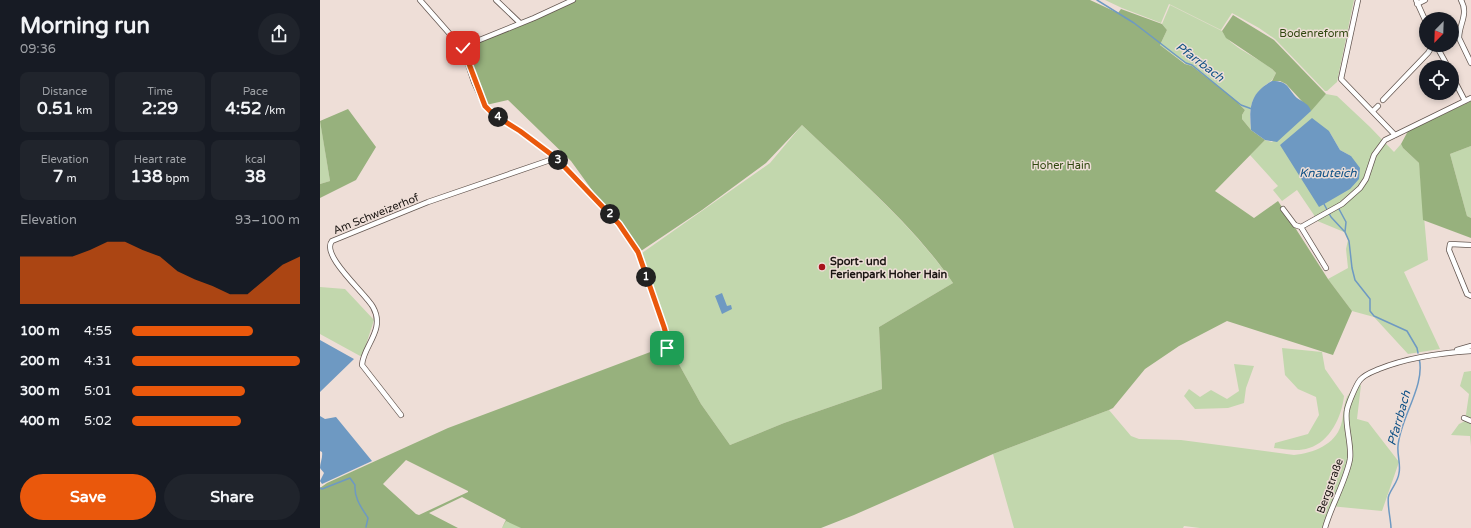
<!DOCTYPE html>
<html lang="en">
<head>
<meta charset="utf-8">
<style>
	body { margin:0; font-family:"Varela Round",sans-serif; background:#20242c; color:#f1f3f6; height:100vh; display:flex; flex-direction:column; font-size:15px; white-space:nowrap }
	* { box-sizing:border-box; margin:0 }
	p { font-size:13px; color:#9ea1a6 }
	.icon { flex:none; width:22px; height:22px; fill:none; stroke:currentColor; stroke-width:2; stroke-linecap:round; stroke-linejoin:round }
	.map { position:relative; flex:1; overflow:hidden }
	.details { display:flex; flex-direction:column; background:#171b24; width:320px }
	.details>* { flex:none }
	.needle { width:26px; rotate:203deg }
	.buttons { position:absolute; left:1099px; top:12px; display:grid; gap:8px }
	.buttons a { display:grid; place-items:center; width:40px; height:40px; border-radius:50%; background:#171b24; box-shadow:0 2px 6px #0003; font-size:20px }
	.pin { position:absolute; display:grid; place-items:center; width:34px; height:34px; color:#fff; margin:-17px; border-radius:8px; box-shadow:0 2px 6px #0006 }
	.km { position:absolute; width:20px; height:20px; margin:-10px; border-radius:50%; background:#222; color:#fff; font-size:11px; line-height:20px; text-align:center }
	.round { display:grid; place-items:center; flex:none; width:42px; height:42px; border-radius:21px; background:#20242c }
	.overview { display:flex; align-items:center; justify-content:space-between; height:68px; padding:0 20px }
	h1 { font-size:22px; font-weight:700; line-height:30px }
	.metrics { display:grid; grid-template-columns:repeat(3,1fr); gap:6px; height:68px; padding:4px 20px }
	.metrics div { display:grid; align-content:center; border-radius:8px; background:#20242c; text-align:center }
	.metrics b { font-size:17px; font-weight:700 }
	.metrics small { font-size:11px; font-weight:400 }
	.metrics p { font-size:11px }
	.chart { height:112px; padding:8px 20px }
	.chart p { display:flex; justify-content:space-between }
	.chart svg { width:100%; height:72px; margin-top:4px; fill:#ea580c; opacity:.7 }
	.primary-button { display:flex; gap:8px; margin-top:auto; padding:8px 20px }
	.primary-button a { flex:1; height:46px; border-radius:24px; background:#ea580c; color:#fff; font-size:16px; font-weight:700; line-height:46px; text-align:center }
	.primary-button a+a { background:#20242c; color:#f1f3f6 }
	ul { padding:0 20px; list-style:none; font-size:13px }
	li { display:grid; grid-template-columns:64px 48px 1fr; align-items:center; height:30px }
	li i { height:10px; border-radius:5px; background:#ea580c }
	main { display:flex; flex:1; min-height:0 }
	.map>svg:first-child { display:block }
	.green { fill:#c2d7ad; fill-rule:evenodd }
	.forest { fill:#97b17d; fill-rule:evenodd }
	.water { fill:#6e99c2 }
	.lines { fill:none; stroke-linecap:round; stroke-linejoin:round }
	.stream { stroke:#6e99c2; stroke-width:1.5 }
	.street-casing { stroke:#645751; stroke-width:6 }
	.street { stroke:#fff; stroke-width:4.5 }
	.route-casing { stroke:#fff; stroke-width:8 }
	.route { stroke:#ea580c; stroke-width:5 }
	.poi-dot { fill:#a7121a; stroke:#eeded7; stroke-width:1.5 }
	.labels { text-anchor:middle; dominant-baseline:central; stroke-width:3; stroke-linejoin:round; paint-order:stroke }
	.park-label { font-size:11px; fill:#30470f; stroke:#eeded7 }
	.street-label { font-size:11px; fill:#1a1512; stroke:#eeded7 }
	.poi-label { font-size:11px; font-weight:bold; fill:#1a1512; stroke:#eeded7; text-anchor:start }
	.water-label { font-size:12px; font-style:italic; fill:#0f5186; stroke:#eeded7 }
</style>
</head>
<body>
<main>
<section class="details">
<div class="overview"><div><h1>Morning run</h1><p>09:36</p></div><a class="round"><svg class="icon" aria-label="share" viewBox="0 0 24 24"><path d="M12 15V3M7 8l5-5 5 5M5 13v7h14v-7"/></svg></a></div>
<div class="metrics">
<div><p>Distance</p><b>0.51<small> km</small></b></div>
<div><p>Time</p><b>2:29</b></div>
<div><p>Pace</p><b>4:52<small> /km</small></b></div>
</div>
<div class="metrics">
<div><p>Elevation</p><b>7<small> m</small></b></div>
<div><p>Heart rate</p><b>138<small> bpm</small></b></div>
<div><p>kcal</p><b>38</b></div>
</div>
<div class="chart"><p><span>Elevation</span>93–100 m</p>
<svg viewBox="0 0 160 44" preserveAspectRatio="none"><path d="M0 44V15L10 15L20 15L30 15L40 11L50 6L60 6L70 11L80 15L90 24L100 29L110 33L120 38L130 38L140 29L150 20L160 15V44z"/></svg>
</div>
<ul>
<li><b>100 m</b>4:55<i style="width:72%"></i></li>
<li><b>200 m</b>4:31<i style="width:100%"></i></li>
<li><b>300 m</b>5:01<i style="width:67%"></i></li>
<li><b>400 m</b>5:02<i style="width:65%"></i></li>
</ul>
<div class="primary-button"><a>Save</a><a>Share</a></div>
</section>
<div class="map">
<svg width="1151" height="528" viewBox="0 0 1151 528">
	<rect width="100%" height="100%" fill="#eeded7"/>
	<path class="green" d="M785 0H1034L1017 82 1007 91H1005L955 39 939 28 912 13 901 30 849 4 841 23 802 8Z
		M850 5 902 31C912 50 941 57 956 73 951 83 950 81 943 87 929 100 929 111 931 130L922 119V115L925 110 913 98 872 66 866 64 840 45 847 30 842 24Z
		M1006 94 1017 96 1050 127 1074 152 1081 144 1083 148 1099 163 1108 260 1084 272 1120 349 1088 354 1054 317 1032 311 1008 279 1028 268 1026 249 1028 240 1024 232 995 220 994 215 977 190 962 201 953 190 958 186 930 155 945 140 952 142C972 128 989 113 1006 94ZM1009 131 1020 150 1031 156 960 145Z
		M0 120 10 181 0 184Z
		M482 125C534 175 591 223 633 283L559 327 562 389 464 423 410 445 381 404 350 348 351 339 322 253 450 163Z
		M1151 146V218L1147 216 1130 154Z
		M0 287 25 289 54 320 42 357 0 334Z
		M962 348 1002 352 1005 369 1024 396C1022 416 1010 442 989 448 978 452 965 449 954 448L955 443 988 434 999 415 996 397 978 389 965 375Z
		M914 364 934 366 926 388 924 403 908 408 875 409 864 396 869 389 880 397 891 390 907 399 919 391Z
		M1151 371V446L1150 436 1131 435 1139 424 1145 421 1149 394 1140 386 1144 372Z
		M1041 385 1037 419 1048 422 1079 462 1062 511 1010 506 1002 528H880L864 526 863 528H694L673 454 789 410 811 436 819 439 861 440 974 455C993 453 1015 445 1021 425 1024 416 1023 406 1027 397 1029 393 1036 388 1041 385Z
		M186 520 202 528H182Z"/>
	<path class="forest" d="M253 0H770L798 13 801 9 842 24 847 30 840 45 865 64 872 66 913 98 925 110 922 115V119L931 130 945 140 895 191 934 218 958 201 1008 279 1032 311 1013 355 907 321 859 346 825 369 793 408 789 410 673 454 534 515 501 528H201L186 521 182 528 186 520 142 497 109 513 138 528H0V488L7 483 128 428 341 348H350L381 404 410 445 464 423 562 389 559 327 633 283C592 223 534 175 482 125L446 163 382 210 321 251 288 212 251 161 188 100 166 105 143 49ZM86 460 148 491V492L99 515 96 514 63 484Z
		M913 15 954 40 1006 94 991 111 966 84 960 81H952L956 73 952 69 906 38 902 31Z
		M1151 101V146L1130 154 1147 216 1151 218V238L1103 220 1099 163 1083 148 1081 144 1088 131Z
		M28 109 56 147 36 180 0 198V184L10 181 0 121Z"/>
	<path class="water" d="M952 81C969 81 967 88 977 98 983 102 989 104 991 111L957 142 945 140 931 130C929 107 930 93 952 81Z
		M992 118 1009 131 1020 150 1031 156 1040 168 1039 179 1030 189 999 207 960 145Z
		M402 293 407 306 411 305 412 309 402 314 395 296Z
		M0 340 34 359 0 392Z
		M0 416 5 419 16 417 52 461 2 484 0 481 4 473C3 471 1 470 0 468 0 463 3 457 2 452L0 451Z"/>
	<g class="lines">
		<path class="stream" d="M777 0 814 23 866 63 872 65 921 105 932 109
			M1004 204 1011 217 1024 231
			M1019 209 1026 222 1025 232 1029 241 1032 268 1035 280 1050 299V311L1054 316 1087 331 1097 348 1098 353
			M0 488 2 489 30 478 35 485C34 498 41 507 48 518L46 527
			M1071 528C1071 520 1066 500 1069 495 1072 487 1078 482 1079 473 1081 464 1077 455 1078 446 1080 418 1106 385 1099 358"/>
		<g class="street-casing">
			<path id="street" d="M100 0 143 49 154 82 165 106 173 114 200 131 236 158 299 224 318 252 344 327 348 341 347 348
				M176 0 200 23
				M1038 0 1021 79 1075 135
				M1096 0 1106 22
				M1141 0C1149 14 1139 24 1139 38L1151 63
				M1097 4 1105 0
				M1116 45 1128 67
				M143 49 157 41 214 18 253 0
				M1132 76 1145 101
				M1063 100 1108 53 1113 45
				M1053 111 1058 106
				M963 209 975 225 981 227 1006 268
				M981 227 1022 204 1040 188 1046 179 1054 155 1065 140 1151 98
				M1151 245 1130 244 1129 250 1147 294 1151 296
				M1137 350 1151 346
				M81 415 42 365C43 346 66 330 53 307 46 294 0 255 12 241L108 202 236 158
				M1144 418 1151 421
				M1005 528C1011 506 1026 481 1030 459 1032 445 1024 422 1027 410 1028 404 1036 385 1040 380 1045 374 1052 372 1059 369 1089 357 1119 353 1151 351"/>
		</g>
		<use href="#street" class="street"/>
	</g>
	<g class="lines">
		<g class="route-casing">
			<path id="route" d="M143 48 165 106 173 114 200 131 236 158 299 224 318 252 344 327 348 341 347 348"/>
		</g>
		<use href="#route" class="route"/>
	</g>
	<circle class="poi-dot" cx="502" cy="267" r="4"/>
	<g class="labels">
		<g class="park-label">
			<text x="994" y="33">Bodenreform</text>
			<text x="741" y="165">Hoher Hain</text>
		</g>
		<g class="street-label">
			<text transform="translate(56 214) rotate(-22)">Am Schweizerhof</text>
			<text transform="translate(1010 486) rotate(-70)">Bergstraße</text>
		</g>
		<g class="poi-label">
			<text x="510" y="261">Sport- und<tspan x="510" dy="13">Ferienpark Hoher Hain</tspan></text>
		</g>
		<g class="water-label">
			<text transform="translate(880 62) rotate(37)">Pfarrbach</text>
			<text x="1008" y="173">Knauteich</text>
			<text transform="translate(1079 418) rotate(-74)">Pfarrbach</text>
		</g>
	</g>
</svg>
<div class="buttons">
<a><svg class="needle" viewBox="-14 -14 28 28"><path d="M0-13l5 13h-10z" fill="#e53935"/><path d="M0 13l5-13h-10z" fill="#9ea1a6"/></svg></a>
<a><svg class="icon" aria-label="locate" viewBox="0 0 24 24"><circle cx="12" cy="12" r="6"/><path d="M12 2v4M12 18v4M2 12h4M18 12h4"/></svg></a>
</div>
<div class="pin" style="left:347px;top:348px;background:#1e9e55"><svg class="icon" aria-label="arrive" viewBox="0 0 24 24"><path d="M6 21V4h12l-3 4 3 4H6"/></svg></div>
<div class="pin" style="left:143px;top:48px;background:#d93025"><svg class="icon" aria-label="check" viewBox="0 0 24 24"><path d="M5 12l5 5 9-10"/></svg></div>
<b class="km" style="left:326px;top:277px">1</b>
<b class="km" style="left:290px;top:214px">2</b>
<b class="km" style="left:238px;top:160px">3</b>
<b class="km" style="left:178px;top:117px">4</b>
</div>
</main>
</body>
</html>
